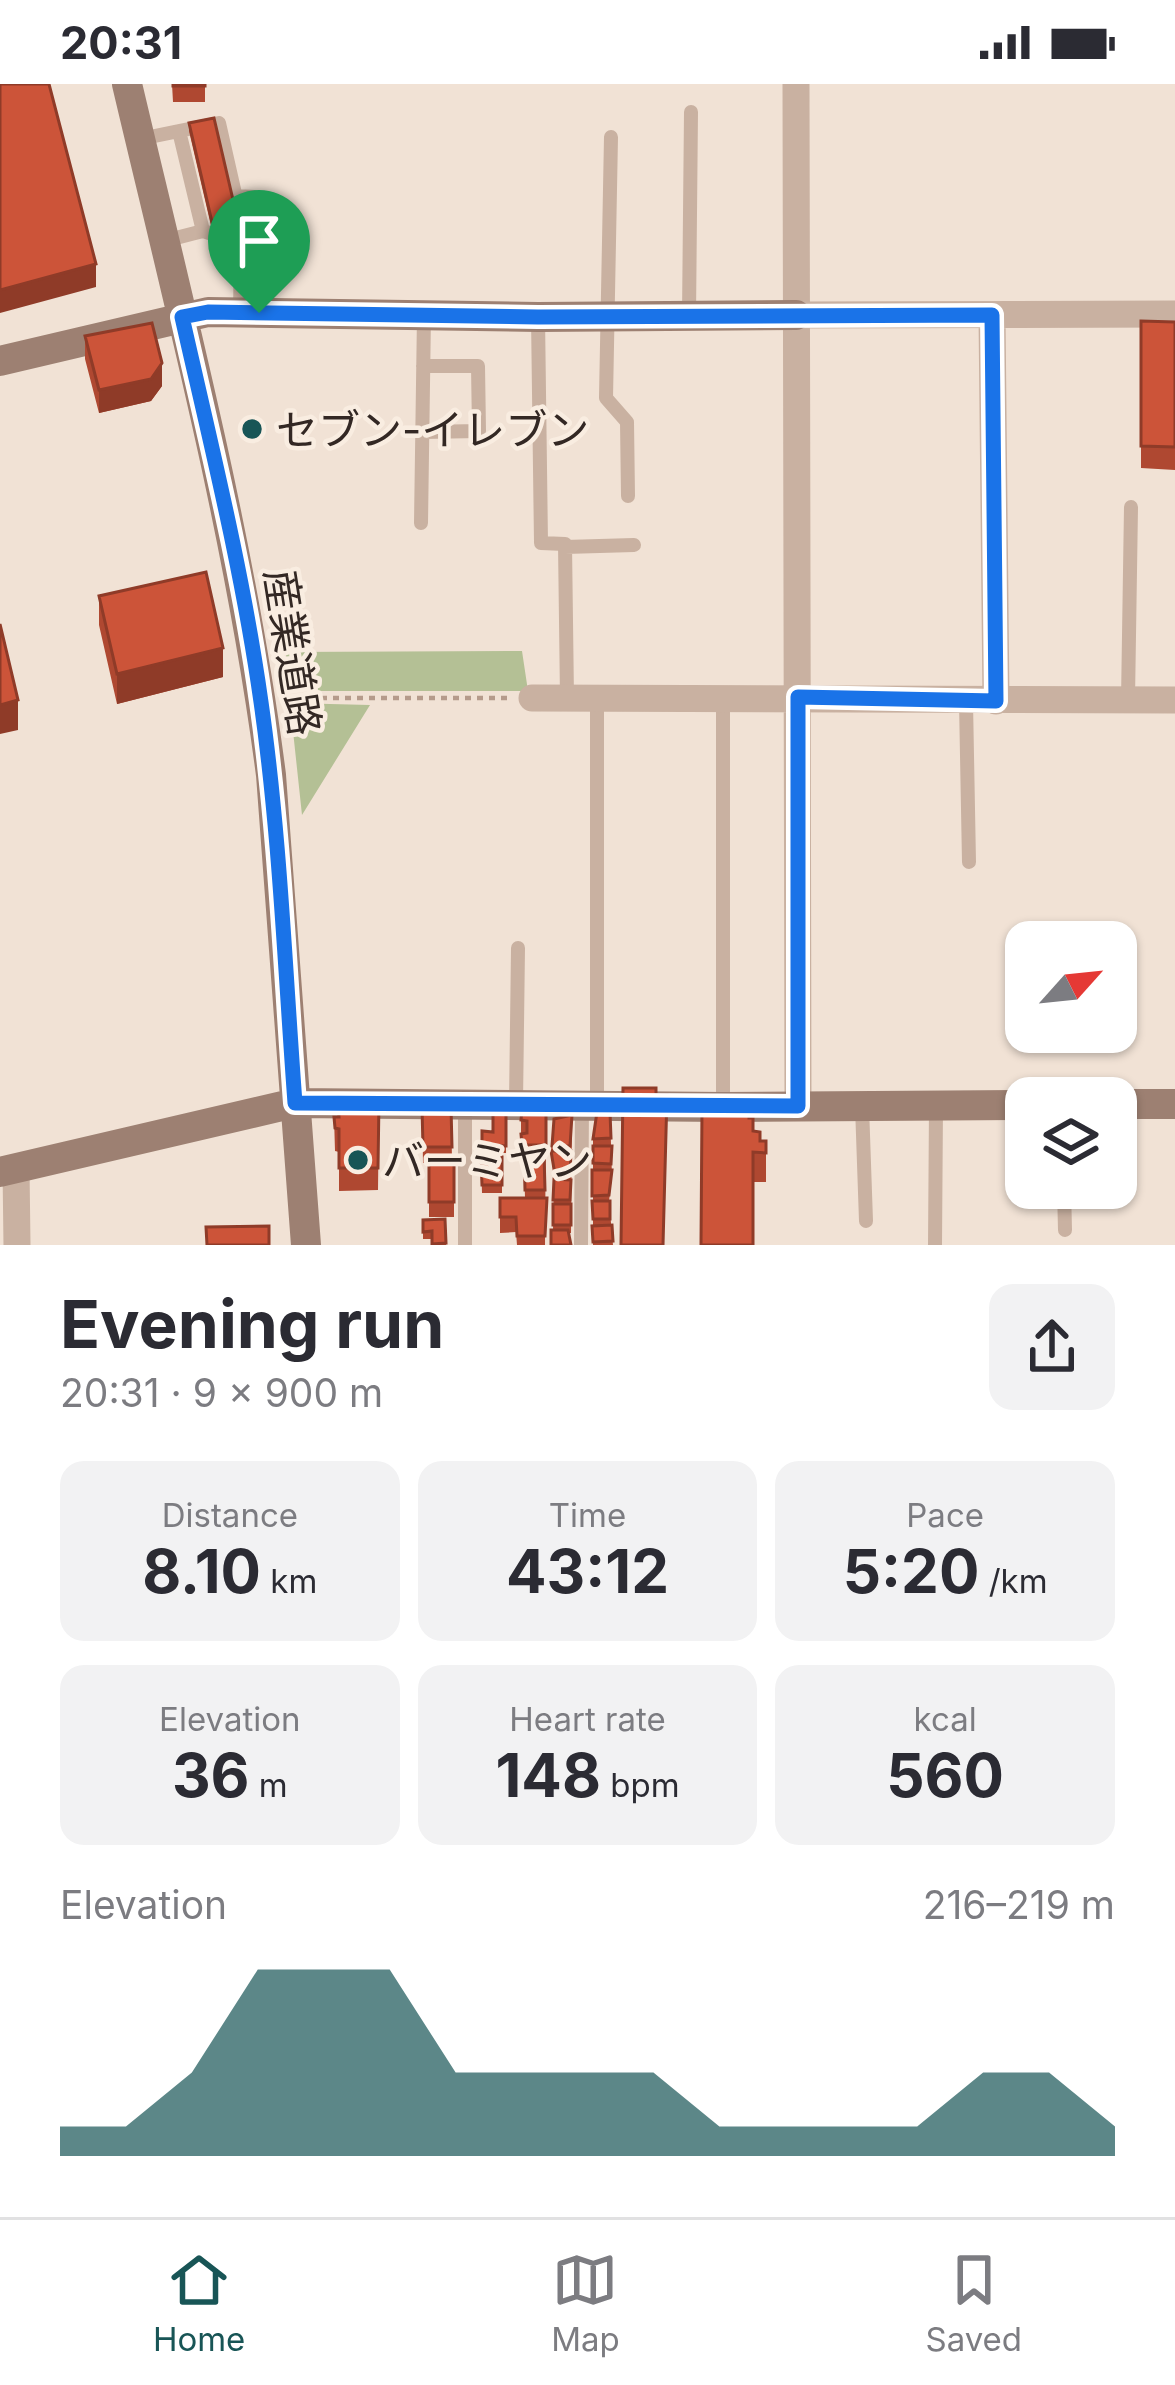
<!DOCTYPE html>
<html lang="en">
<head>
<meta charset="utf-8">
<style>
	body { margin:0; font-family:Inter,"Noto Sans JP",sans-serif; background:#f2f2f3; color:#2b2b33; height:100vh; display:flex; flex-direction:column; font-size:45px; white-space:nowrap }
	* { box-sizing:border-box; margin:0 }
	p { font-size:39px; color:#7c7c81 }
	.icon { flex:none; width:66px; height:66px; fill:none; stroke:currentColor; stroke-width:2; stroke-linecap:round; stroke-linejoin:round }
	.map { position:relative; height:1161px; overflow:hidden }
	.details { display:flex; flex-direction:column; background:#fff; flex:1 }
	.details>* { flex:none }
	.needle { width:78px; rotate:63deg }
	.fabs { position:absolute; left:1005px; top:837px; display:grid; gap:24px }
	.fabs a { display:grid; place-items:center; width:132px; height:132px; border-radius:24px; background:#fff; box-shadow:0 3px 9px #0004; font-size:60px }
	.pin { position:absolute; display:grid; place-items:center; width:102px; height:102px; color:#fff; margin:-123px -51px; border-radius:50% 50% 50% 0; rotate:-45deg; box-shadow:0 0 12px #0007 }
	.pin .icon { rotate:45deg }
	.round { display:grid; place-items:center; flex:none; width:126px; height:126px; border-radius:24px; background:#f2f2f3 }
	.headline { display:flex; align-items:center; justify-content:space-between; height:204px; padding:0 60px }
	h1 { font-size:66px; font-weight:700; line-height:90px }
	.figures { display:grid; grid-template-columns:repeat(3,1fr); gap:18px; height:204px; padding:12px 60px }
	.figures div { display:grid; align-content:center; border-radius:24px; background:#f2f2f3; text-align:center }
	.figures b { font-size:60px; font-weight:700 }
	.figures small { font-size:33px; font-weight:400 }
	.figures p { font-size:33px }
	.chart { height:336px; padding:24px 60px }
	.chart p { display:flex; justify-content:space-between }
	.chart svg { width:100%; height:216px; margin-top:12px; fill:#185556; opacity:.7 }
	.status { display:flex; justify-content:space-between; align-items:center; height:84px; padding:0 60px; background:#fff; direction:ltr }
	.status svg { height:33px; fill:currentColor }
	.tab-bar { display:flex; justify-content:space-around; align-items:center; height:168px; border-top:3px solid #e1e1e2; background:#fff; font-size:33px; color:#7c7c81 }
	.tab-bar a { display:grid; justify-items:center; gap:6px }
	.tab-bar .current { color:#185556 }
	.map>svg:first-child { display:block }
	.park { fill:#b4c095 }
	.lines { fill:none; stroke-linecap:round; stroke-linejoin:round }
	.path { stroke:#b59b8b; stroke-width:4.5; stroke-dasharray:6 6; stroke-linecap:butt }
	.lane { stroke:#c9b1a1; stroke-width:14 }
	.street { stroke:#c9b1a1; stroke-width:27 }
	.secondary { stroke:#9d8072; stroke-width:30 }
	.wall { fill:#af4831 }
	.shaded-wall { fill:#8f3b28 }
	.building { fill:#cc5439; stroke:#8f3b28; stroke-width:3 }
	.route-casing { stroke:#fff; stroke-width:24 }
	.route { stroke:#1a73e8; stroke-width:15 }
	.poi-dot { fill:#185556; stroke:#f9ede1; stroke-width:4.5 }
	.labels { text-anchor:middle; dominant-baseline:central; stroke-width:9; stroke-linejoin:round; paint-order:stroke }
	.poi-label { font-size:42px; fill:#332824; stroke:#f9ede1; text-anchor:start }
	.street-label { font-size:42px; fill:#332824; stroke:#f9ede1 }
</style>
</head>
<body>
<div class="status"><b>20:31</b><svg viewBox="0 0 49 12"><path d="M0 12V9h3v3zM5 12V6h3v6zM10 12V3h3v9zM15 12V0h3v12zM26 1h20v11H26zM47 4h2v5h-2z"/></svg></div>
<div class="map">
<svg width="1175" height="1161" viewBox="0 0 1175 1161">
	<rect width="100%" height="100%" fill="#f1e2d5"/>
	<path class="park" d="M522 567 528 607H288L286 568Z
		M290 619 370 621 302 731Z"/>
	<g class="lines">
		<path class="path" d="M285 614H508"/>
		<path class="lane" d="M219 39 241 136V159L203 147 179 47Z
			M611 53 606 314 627 338 628 412
			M140 55 179 47
			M236 112 254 113 260 138 259 228
			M164 157 203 147
			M240 228 241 159
			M689 232 691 28
			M538 233 541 459 565 460 567 614
			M423 348 479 347 478 282H423
			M421 439 424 231
			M565 463 634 461
			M723 614V1022
			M1128 616 1131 423
			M966 618 969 778
			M516 1019 518 864
			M597 1021V614
			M465 1022V1161
			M862 1022 866 1137
			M1064 1104 1065 1146
			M581 1161 582 1022
			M935 1161 936 1022"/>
		<path class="street" d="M796 0 798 1022
			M796 231 1175 230
			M992 231 996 617
			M532 614 1175 616
			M16 1084 17 1161"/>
		<path class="secondary" d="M127 0C181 229 241 458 271 691L306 1161
			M0 277 208 228 538 233 796 231
			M1116 1020H1175
			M0 1088 295 1019 723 1023 1026 1021"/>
	</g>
	<path class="wall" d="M172 0H205V18H173Z
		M189 39 237 140 212 146 189 47Z
		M1141 237 1175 238V386L1141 384Z
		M85 252 162 302 151 317 99 329 85 275Z
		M99 512 223 593 117 620 99 541Z
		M379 1016 378 1106 339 1107V1068L335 1067 334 1033Z
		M422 1023H451L452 1076H454V1133H429V1079H423Z
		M546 1025 545 1161H515H517L516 1148 500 1149V1114H525L524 1077H522L521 1066V1036Z
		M610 1028 612 1093 609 1117 613 1161H593V1055Z
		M506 1030V1069H482V1047L493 1048Z
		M572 1031 571 1149H568L553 1146 554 1095 551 1067 554 1035Z
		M749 1034 753 1047 760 1057H766V1098H753Z
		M502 1073V1109H482L481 1074Z
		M445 1135 446 1161H432V1155H423V1136Z"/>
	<path class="shaded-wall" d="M237 133V140L212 146V138Z
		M96 180V203L0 229V206Z
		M162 279V302L151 317 99 329V306Z
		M223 564V593L117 620V590Z
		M18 616V646L0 650V621Z"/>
	<path class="building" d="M0 0H49L96 180 0 206Z
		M173 0H205V2H173Z
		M214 34 237 133 212 138 189 39Z
		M1141 237 1175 238V363L1141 362Z
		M152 239 162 279 151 295 99 306 85 252Z
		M206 488 223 564 117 590 99 512Z
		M0 540 18 616 0 621Z
		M623 1004H656V1011H667L663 1161H621Z
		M338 1015 379 1016 378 1084H339V1045L335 1044 334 1033H339Z
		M422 1023H451L452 1063H423Z
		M522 1025H546V1061H522L521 1050 527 1049V1037L521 1036Z
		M702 1025 749 1026V1034H753V1047L760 1048V1057H766V1069L753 1068V1161H701Z
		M597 1028H610L611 1054 593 1055Z
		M493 1030H506V1062L482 1061V1047L493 1048Z
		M572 1031 570 1062H552L554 1035Z
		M593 1062H612L611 1080 593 1079Z
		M551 1067H571L570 1091H555Z
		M524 1069H544L545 1106H525Z
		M502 1073V1101H482L481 1074Z
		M429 1076H454V1118H429Z
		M592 1086H612L609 1111 592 1112Z
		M554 1095 571 1096 570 1116H553Z
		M500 1114H547L545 1152H517L516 1133H500Z
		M592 1117H610V1135H593Z
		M553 1120H571V1141H553Z
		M445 1135 446 1159 432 1160V1147L423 1148V1136Z
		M612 1141 613 1157 593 1158 592 1142Z
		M269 1142V1161H207L206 1143Z
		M551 1146H568L571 1161H551Z"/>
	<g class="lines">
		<g class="route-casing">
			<path id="route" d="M208 228 538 233 992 231 996 617 798 613V1022L295 1019C285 886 280 751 261 618 243 489 211 361 182 233Z"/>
		</g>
		<use href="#route" class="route"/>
	</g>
	<g class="poi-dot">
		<circle cx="252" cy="345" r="12"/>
		<circle cx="358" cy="1076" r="12"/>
	</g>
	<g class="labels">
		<g class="poi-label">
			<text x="276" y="345">セブン-イレブン</text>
			<text x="382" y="1076">バーミヤン</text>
		</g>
		<g class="street-label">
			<text transform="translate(293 568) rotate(81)">産業道路</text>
		</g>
	</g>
</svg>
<div class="fabs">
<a><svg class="needle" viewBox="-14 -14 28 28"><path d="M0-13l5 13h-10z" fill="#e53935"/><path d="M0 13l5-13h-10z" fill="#7c7c81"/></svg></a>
<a><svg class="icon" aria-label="layers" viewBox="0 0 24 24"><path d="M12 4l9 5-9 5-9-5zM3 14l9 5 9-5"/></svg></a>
</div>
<div class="pin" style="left:259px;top:229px;background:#1e9e55"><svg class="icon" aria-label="arrive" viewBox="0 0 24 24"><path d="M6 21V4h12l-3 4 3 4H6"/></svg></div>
</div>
<section class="details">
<div class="headline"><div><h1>Evening run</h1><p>20:31 · 9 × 900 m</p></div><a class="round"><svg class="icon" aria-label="share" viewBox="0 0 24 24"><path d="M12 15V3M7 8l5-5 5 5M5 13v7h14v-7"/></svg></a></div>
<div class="figures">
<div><p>Distance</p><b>8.10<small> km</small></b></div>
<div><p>Time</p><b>43:12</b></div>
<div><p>Pace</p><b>5:20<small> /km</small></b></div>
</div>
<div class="figures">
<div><p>Elevation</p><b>36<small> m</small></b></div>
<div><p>Heart rate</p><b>148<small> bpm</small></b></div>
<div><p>kcal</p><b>560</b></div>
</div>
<div class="chart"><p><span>Elevation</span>216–219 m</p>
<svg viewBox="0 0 160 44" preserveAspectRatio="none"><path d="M0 44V38L10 38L20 27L30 6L40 6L50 6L60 27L70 27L80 27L90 27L100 38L110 38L120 38L130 38L140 27L150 27L160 38V44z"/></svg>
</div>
</section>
<nav class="tab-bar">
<a class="current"><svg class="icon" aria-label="home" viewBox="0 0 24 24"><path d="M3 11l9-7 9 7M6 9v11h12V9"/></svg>Home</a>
<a><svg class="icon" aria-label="map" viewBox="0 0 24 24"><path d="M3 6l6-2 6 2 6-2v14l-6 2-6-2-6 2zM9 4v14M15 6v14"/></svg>Map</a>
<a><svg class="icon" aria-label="saved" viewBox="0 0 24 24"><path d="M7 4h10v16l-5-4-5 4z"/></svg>Saved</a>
</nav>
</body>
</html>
